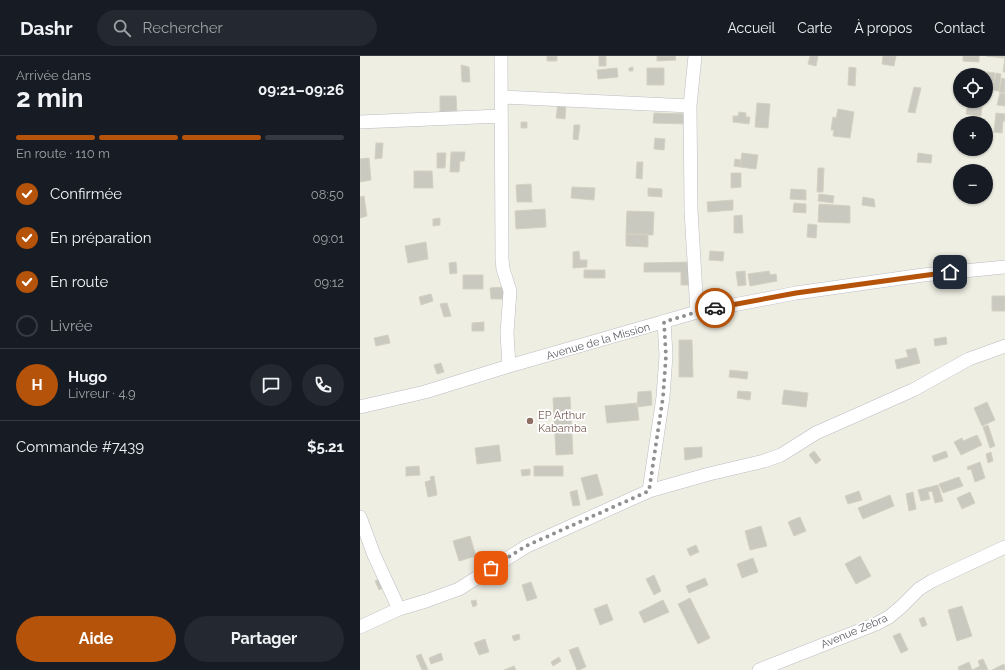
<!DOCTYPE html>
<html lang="fr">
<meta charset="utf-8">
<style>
:root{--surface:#171b24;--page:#242831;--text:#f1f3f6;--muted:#9ea1a6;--line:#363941;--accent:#b45309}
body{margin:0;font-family:Raleway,sans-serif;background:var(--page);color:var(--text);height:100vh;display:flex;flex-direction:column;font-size:15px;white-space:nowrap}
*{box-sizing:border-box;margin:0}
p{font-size:13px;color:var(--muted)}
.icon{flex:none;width:22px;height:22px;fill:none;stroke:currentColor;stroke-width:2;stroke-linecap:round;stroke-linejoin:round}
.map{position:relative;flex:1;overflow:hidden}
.side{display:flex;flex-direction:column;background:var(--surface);width:360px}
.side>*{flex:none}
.tools{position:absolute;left:593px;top:12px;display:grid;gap:8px}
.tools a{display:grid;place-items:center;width:40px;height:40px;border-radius:50%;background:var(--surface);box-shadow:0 1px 3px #0004;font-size:20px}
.pin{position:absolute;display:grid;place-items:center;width:34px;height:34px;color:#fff;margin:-17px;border-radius:8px;box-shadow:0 2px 6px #0006}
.courier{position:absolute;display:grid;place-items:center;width:40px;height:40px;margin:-20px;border:3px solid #b45309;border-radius:50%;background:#fff;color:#222;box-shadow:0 1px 5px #0007}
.headline em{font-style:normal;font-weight:700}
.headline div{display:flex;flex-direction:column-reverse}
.headline{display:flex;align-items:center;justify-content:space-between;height:68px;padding:0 16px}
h1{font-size:26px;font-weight:700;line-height:30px}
.bar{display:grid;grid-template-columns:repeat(4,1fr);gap:6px 4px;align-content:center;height:48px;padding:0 16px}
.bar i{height:5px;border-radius:3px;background:var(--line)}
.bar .selected{background:var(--accent)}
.bar p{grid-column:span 4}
.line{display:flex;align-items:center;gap:10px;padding:0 16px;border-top:1px solid var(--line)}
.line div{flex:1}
.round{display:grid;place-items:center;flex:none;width:42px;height:42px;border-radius:21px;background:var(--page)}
ol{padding:0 16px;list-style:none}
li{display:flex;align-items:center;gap:12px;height:44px}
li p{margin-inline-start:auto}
li .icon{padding:4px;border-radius:50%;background:var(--accent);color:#fff;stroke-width:4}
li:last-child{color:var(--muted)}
li i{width:22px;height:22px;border:2px solid var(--line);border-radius:50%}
.cta{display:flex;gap:8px;margin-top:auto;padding:8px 16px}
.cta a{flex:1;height:46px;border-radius:24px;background:var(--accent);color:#fff;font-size:16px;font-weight:700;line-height:46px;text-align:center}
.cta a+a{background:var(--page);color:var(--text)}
header{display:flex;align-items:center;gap:24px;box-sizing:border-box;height:56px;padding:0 20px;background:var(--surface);border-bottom:1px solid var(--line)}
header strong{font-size:19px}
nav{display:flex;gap:22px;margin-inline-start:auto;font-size:14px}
.search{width:280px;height:36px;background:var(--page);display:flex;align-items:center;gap:10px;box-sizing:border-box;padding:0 14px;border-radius:22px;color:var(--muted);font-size:15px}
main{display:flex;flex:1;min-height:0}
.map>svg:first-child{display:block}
.building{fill:#cac9c0;stroke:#d4d1c1}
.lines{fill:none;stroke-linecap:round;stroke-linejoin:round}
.street-casing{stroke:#bbbcc3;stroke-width:14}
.street{stroke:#fff;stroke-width:13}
.done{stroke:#8f9091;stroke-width:4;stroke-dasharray:0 7.2}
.route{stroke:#b45309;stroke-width:5}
.education-dot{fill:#8d6e63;stroke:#fff;stroke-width:1.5}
.labels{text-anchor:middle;stroke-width:3.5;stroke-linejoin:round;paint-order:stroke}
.street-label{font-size:11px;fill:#5b5e65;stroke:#fff}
.education-label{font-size:11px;fill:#785e54;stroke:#fff;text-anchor:start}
</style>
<header>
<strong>Dashr</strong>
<div class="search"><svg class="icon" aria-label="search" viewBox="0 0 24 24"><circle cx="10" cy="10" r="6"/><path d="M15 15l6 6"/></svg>Rechercher</div>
<nav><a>Accueil</a><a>Carte</a><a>À propos</a><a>Contact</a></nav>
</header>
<main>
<section class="side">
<div class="headline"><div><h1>2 min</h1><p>Arrivée dans</p></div><em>09:21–09:26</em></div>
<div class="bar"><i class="selected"></i><i class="selected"></i><i class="selected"></i><i></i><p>En route · 110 m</p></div>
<ol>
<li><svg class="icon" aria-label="check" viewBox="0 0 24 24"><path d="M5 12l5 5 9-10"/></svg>Confirmée<p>08:50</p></li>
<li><svg class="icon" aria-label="check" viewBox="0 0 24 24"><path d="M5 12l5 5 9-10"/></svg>En préparation<p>09:01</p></li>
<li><svg class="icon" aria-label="check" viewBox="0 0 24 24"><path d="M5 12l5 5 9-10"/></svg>En route<p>09:12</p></li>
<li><i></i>Livrée</li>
</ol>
<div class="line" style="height:72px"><b class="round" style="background:var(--accent);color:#fff">H</b><div><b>Hugo</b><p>Livreur · 4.9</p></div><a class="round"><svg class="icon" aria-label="chat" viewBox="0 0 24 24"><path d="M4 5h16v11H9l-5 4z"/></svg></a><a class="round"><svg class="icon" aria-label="phone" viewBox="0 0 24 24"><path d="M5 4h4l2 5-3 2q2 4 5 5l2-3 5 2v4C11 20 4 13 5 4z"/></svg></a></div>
<div class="line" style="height:52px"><div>Commande #7439</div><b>$5.21</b></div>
<div class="cta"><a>Aide</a><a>Partager</a></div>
</section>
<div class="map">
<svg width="645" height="614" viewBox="0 0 645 614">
<rect width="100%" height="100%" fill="#efeee3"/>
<path class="building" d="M187 0H197V5H187Z
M239 0H246V10H239Z
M297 0H315L316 4 297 5Z
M450 0H458L456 10 448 8Z
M523 0H536L534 10 522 8Z
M603 0H619V6L603 5Z
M626 0H645L644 2Z
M645 1V16H643Z
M101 9 109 11 110 26H102Z
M273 11V15H269V12Z
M489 11 496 12 495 30 488 29Z
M257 12 258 21 238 23 237 14Z
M287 12H304V29H287Z
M626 16 635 17 633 34 626 33Z
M636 17 641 18 639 35 633 34Z
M642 22 645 23V37L639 36Z
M554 31 561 32 555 57 548 56Z
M640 37 645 38V50L637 49Z
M80 40H96L97 58 80 59Z
M198 47H206L205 63 196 62Z
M397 47 410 48 408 72 395 71Z
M608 48 622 50 621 60 606 58Z
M478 53 494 56 490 82 473 80 474 74H471L473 61 476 62Z
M379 56 386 57V61H390L389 68 373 66V60H378Z
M294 57 328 58 327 68 293 67Z
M636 57 645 58V65H643L642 77 634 76Z
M161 66H167V72H161Z
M214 69H220L218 84 213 83Z
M295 82 305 83 304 94 294 93Z
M16 87H23L22 102 15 103Z
M91 96H105L104 105H100L99 116H90Z
M77 97H86L85 112H77Z
M382 97 398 99 396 113 380 111Z
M558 97 572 99 571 107 557 106Z
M9 102 11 124 0 126V103Z
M375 103 381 104 380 111 374 110Z
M277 106H283L282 123 276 122Z
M458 112H464L463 136H457Z
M54 115H72L73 132H54Z
M371 117H381V131L371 132Z
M171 128 172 146H157L156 129Z
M212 131 235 132 234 144 211 142Z
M288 132 302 133V141L288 140Z
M431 133 446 134V144L430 143Z
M459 138 474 140 473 147 458 145Z
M4 140 7 160 0 162V141Z
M503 141 514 143 515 151 502 149Z
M373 144V154L348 156 347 146Z
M434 147 446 148V157L433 156Z
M459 148 490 150V167L458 166Z
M185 153 186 171 156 173 155 155Z
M267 155 294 156 293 179 266 178Z
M382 159 383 177H374V160Z
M80 162V169L73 170V163Z
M448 168 457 169 456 182 447 181Z
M266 178H288V191L266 190Z
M66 186 68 203 48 207 45 190Z
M219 195 220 204H227V211L213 212V196Z
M350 195 364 196 363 205 349 204Z
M96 206 97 217 90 218 89 207Z
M330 206V229H321V216H284V207Z
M224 214H245V222H224Z
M385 215 386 229 378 230 376 216Z
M409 215 410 219 416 218 417 225 390 230 388 218Z
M103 219H123V233H103Z
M145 231 144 243H131L130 232Z
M71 238 73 245 61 249 59 241Z
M632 240H645V255H632Z
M87 247 91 260 84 261 80 248Z
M124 266V275H112V267Z
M28 279 30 287 16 290 14 282Z
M586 281 587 288 575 290 574 283Z
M319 284H332L333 321H319Z
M556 292 560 307 537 313 535 304 548 301 546 294Z
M81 307 84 316 77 318 74 309Z
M370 314 388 316 387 323 369 321Z
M424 334 448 337 446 351 422 348Z
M291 335 292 349 277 351 278 336Z
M378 335 391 336 390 344 377 342Z
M210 341 213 398 196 399 193 342Z
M627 346 635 364 622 370 614 352Z
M277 347 279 364 247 367 245 350Z
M628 369 635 390 630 392 623 371Z
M617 379 622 389 601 399 594 386 602 382 603 385Z
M139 389 141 405 117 408 115 392Z
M342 391V401L325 404 324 392Z
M454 395 461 404 456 408 449 399Z
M586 395 588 401 574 406 572 400Z
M631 396 633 405 628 407 626 398Z
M620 406 625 422 615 426 611 413 608 414 607 411Z
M59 410 60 419 46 420V411Z
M174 410H203V420H174Z
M170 413V419L162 420 161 414Z
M237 418 243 439 227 444 221 422Z
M74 420 77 439 68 441 65 426 71 424 70 421Z
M599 421 603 430 583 437 579 428Z
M578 429 583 445 575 447 572 435 568 436 570 443 561 445 558 434Z
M217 434 220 449 213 450 210 436Z
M499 435 502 444 488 448 485 440Z
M553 436 556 453 549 455 546 438Z
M610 436 615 447 602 453 597 442Z
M530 439 534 450 503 463 498 452Z
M440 461 446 475 434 480 428 466Z
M401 470 407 490 390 494 385 475Z
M110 480 116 500 99 505 93 485Z
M336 489 339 496 330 500 327 493Z
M500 500 511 520 496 528 485 508Z
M393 502 398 516 382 522 377 508Z
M294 519 301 535 294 539 286 523Z
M21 522 25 531 19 534 15 525Z
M345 522 348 529 329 537 326 530Z
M171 526 177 542 167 545 162 529Z
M330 542 350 582 338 588 318 548Z
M116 544 117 549 113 551 111 545Z
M303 544 309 556 284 567 279 556Z
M247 548 253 564 240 569 234 553Z
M602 550 612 580 597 585 588 554Z
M564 561 567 569 562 571 559 563Z
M540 577 548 594 541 597 533 580Z
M159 578 160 583 154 585 152 580Z
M125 583 129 596 119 599 114 587Z
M218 591 226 611 219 614H217L209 594Z
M81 597 83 604 71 608 69 602Z
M61 598 68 614H62L56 600Z
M199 601 201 605 193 610 191 606Z
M623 603 628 614H599L598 611 609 606 612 614 620 610 618 605Z
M644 608 645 614H632Z
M154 610 156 614H144Z"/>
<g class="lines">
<defs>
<path id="street" d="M141 0 142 203 143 213 150 235 147 277 149 310
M335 0 330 50 331 154 337 256
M141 41 330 50
M0 66 141 60
M0 351 65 336 149 310 337 256 436 237 563 219 645 211
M289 435 303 341 306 299 304 265
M0 461 14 499 39 553
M0 571 39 553 66 545 99 533 167 490 289 435 349 418 404 405 421 399 456 377 553 334 609 303 645 290
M399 614 516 568 529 561 541 551 559 533 572 525 645 491"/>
</defs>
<use href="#street" class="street-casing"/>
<use href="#street" class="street"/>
</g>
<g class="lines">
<path class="done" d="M131 512 166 490 289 435 303 341 306 300 304 266 337 256 355 252"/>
<path class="route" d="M355 252 436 237 590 216"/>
</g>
<circle class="education-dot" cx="170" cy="365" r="4"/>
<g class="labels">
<g class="street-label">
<text transform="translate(238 285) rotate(-16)" y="4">Avenue de la Mission</text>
<text transform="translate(494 575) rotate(-23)" y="4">Avenue Zebra</text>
</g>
<g class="education-label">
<text x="178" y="363">EP Arthur<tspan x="178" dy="13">Kabamba</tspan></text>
</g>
</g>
</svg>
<div class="tools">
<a><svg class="icon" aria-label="locate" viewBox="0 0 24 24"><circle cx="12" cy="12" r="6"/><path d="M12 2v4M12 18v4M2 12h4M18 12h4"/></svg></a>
<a>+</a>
<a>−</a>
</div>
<div class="pin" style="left:131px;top:512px;background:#ea580c"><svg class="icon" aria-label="bag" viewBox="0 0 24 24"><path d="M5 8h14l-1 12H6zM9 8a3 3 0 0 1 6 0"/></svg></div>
<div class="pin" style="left:590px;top:216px;background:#1f2937"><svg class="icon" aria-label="home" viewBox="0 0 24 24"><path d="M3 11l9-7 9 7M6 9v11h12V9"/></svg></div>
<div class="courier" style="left:355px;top:252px"><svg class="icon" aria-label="car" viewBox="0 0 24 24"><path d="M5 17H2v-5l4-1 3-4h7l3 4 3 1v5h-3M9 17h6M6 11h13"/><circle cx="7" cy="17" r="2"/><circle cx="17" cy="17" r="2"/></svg></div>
</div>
</main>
